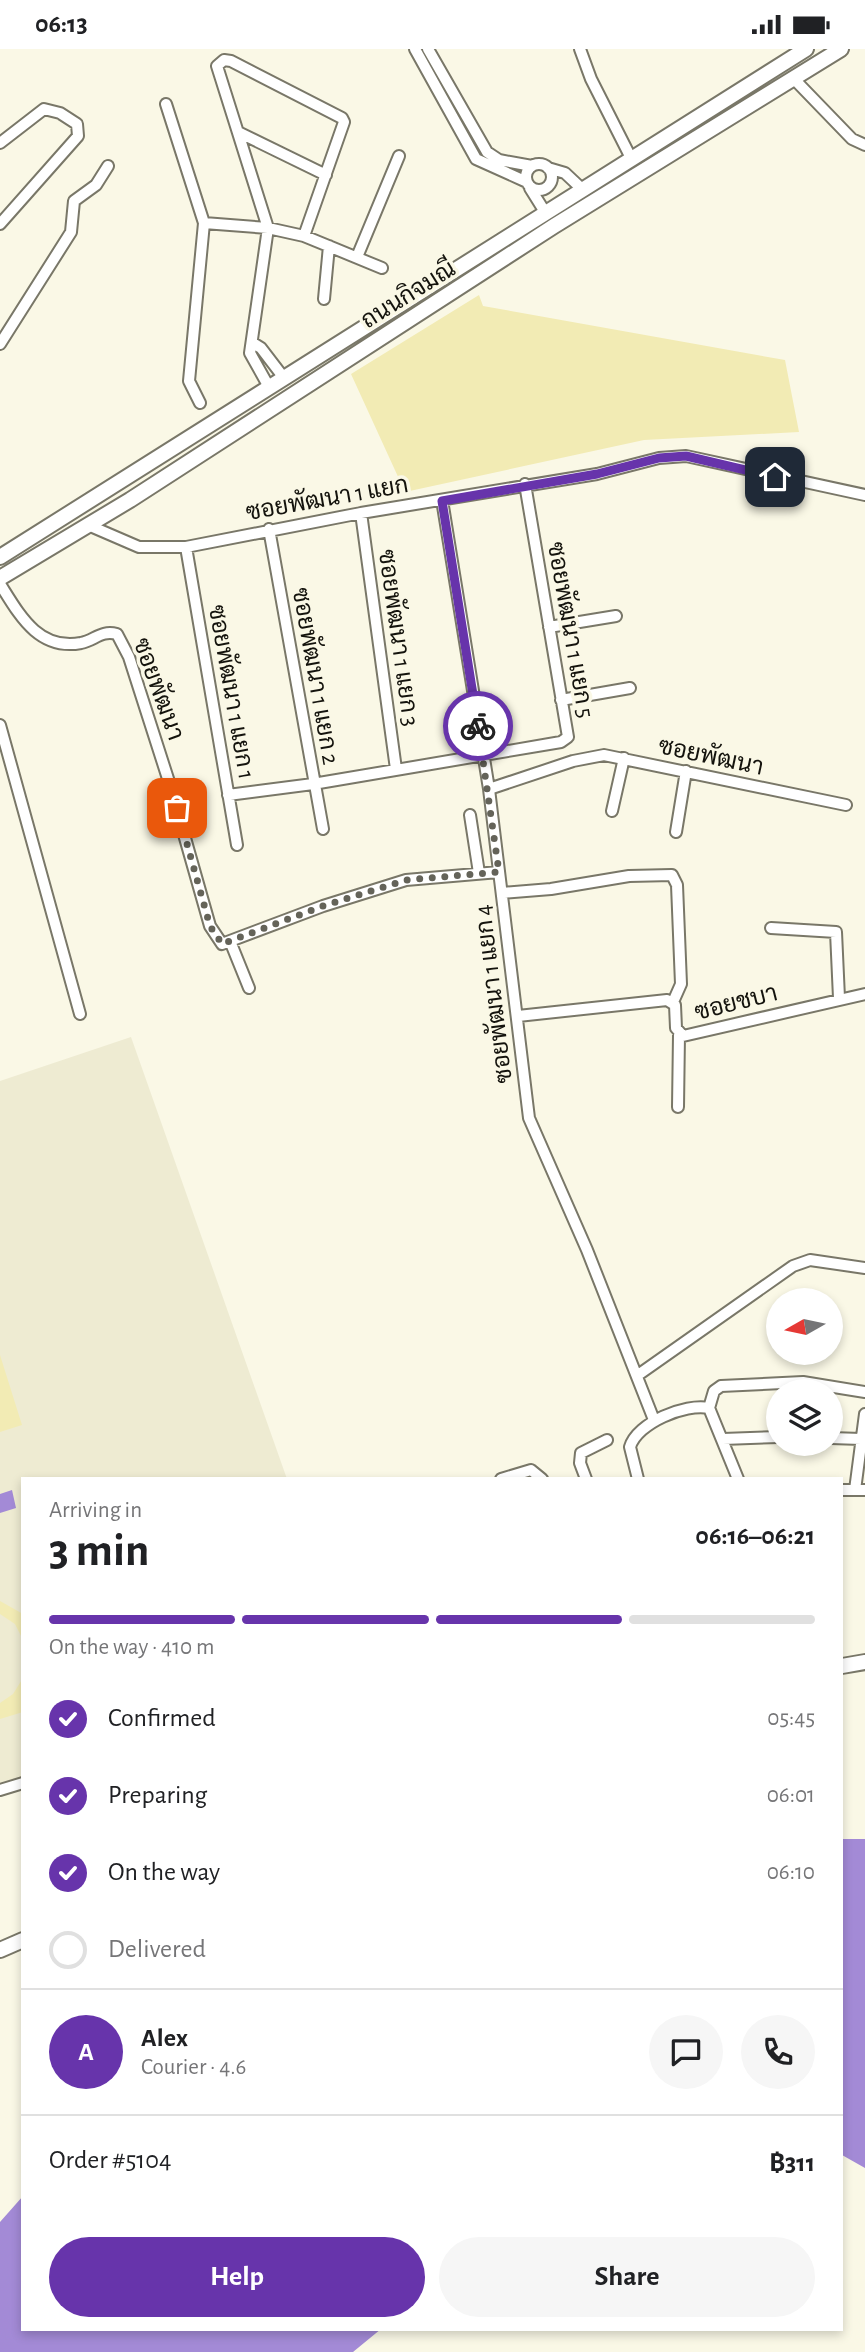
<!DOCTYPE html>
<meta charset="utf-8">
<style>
:root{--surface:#fff;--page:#f6f6f6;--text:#202124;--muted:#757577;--line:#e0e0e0;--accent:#6734ab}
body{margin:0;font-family:"Alegreya Sans",Sarabun,sans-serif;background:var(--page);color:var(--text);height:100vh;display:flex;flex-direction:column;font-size:26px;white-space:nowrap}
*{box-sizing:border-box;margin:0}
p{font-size:23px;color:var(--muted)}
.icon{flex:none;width:38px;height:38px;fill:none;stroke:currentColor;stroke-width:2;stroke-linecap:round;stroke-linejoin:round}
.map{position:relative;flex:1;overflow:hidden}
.panel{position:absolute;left:21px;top:1428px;width:822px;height:854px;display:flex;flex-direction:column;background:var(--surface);border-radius:0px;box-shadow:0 4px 10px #0003}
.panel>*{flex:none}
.needle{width:46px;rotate:261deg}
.fabs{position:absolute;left:766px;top:1239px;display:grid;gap:14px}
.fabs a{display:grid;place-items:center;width:77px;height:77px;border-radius:50%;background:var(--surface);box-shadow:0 4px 10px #0003;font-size:35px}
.pin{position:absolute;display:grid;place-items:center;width:60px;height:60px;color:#fff;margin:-30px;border-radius:14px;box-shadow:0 4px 10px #0006}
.courier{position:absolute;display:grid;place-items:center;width:70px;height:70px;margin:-35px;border:5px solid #6734ab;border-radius:50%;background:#fff;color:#222;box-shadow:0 2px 9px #0007}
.headline em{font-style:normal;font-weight:700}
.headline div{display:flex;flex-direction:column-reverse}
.headline{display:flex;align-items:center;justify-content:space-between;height:119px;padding:0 28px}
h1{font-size:46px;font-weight:700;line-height:52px}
.bar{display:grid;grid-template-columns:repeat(4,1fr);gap:10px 7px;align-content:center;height:84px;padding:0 28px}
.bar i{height:9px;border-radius:5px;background:var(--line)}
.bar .current{background:var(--accent)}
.bar p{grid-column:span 4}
.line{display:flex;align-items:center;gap:18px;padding:0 28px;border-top:2px solid var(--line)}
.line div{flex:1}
.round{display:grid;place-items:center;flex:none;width:74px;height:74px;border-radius:37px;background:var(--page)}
ol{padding:0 28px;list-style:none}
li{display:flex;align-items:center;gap:21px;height:77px}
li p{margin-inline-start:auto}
li .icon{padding:7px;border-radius:50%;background:var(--accent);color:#fff;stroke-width:4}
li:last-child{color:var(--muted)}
li i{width:38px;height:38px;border:4px solid var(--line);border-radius:50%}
.button{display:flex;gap:14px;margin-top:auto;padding:14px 28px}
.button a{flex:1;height:80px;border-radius:42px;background:var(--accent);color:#fff;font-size:28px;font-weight:700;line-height:80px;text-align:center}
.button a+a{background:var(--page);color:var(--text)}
.status{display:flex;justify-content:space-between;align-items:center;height:49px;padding:0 35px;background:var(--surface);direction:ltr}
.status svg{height:19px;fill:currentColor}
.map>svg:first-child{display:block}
.built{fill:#eeebd2}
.green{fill:#f2ebb4}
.water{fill:#a38ad6}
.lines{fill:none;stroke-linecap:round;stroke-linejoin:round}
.street-casing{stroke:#797768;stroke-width:14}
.secondary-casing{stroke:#797768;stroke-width:18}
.street{stroke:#fff;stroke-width:10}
.secondary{stroke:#fff;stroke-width:14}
.done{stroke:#646359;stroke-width:7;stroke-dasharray:0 12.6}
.route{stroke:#6734ab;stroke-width:9}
.labels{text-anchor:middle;stroke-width:7;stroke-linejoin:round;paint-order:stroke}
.street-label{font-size:24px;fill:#14130d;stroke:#faf8e6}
</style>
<div class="status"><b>06:13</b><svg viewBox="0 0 49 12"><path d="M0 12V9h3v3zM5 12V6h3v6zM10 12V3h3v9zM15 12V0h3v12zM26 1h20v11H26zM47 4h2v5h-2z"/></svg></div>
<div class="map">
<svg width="865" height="2303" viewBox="0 0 865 2303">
<rect width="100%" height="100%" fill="#faf8e6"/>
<path class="built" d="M131 988 287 1430H23V1727L0 1735V1032Z"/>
<path class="green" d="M479 246 483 257 785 311 799 383 644 391 405 443 351 325Z
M0 1306 22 1376 0 1383Z
M0 1552 23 1565V1591L15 1575 0 1565Z
M23 1629V1663L0 1670V1654L13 1645Z"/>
<path class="water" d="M12 1441 16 1459 0 1464V1445Z
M842 1790H865V2119L842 2106Z
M23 2147V2280H381L353 2303H0V2173Z"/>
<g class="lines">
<defs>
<path id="street" d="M415 0 476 110 527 133
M428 0 487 103 499 111 532 117
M580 0 591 30 631 109
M794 30 852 90 865 96
M166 55 204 174 189 332 200 354
M238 83 326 126
M0 94 44 60 60 64 77 75 78 87 0 175
M526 128a13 13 0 1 1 26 0a13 13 0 1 1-26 0Z
M548 119 565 124 582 140
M530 139 545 163
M204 174 268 179 304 187 382 219
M357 208 399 107
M324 250 329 197
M253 294 261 299 284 329
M0 295 71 183 74 152 96 136 108 117
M269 338 250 304 268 179 217 17 224 11 231 12 342 69 344 73 304 187
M442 451 489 740 529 1069 587 1201 654 1371
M361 464 396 720
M88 476 139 498H186L361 464 597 425 659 409 686 407 865 446
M269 480 323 780
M186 498 237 796
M0 535C19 565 38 602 81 594 95 591 101 581 117 585L129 608 170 736 210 877 222 895 323 857 406 831 499 823
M549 578 616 567
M561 651 630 639
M0 676 80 965
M489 740 573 712 604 706 846 756
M228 746 313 735 561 693 568 688 525 435
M612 762 624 709
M470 766 479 824
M676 783 686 722
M502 844 551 840 629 827 672 826 677 836 681 935 673 953
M771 879 836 883 839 949
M230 892 249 939
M518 967 667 951 675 956 676 979 683 987 865 945
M678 1058 679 986
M638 1326 793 1217 810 1211 865 1219
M709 1359 714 1342 721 1337 803 1333 865 1343
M831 1389 861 1390
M723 1390 779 1388
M501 1430 531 1421 542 1430
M586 1430 580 1414 581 1404 607 1391
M638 1430 630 1398C637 1374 685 1354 709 1359L738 1430
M842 1441H865
M855 1441 865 1365
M0 1741 23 1734"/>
<path id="secondary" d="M0 508 806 0
M0 529 130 451 554 177 841 0
M842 1617 865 1613
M0 1901 23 1891"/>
</defs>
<use href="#street" class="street-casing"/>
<use href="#secondary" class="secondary-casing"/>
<use href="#street" class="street"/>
<use href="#secondary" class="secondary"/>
</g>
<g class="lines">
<path class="done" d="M177 759 210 877 222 895 323 857 406 831 499 823 478 677"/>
<path class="route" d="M478 677 442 452 597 425 659 409 686 407 775 428"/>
</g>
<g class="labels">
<g class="street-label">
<text transform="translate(408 245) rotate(-32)" y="8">ถนนกิจมณี</text>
<text transform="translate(327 449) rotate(-10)" y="8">ซอยพัฒนา 1 แยก</text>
<text transform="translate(571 581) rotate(80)" y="8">ซอยพัฒนา 1 แยก 5</text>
<text transform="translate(399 589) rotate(82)" y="8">ซอยพัฒนา 1 แยก 3</text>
<text transform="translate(316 627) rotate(80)" y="8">ซอยพัฒนา 1 แยก 2</text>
<text transform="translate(159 640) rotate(70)" y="8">ซอยพัฒนา</text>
<text transform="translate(232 643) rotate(80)" y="8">ซอยพัฒนา 1 แยก 1</text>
<text transform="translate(711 707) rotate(12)" y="8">ซอยพัฒนา</text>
<text transform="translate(493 945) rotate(-97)" y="8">ซอยพัฒนา 1 แยก 4</text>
<text transform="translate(736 953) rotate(-14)" y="8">ซอยชบา</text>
</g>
</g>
</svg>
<div class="fabs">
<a><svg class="needle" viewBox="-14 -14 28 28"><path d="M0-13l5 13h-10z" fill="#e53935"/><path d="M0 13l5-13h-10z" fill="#757577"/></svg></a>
<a><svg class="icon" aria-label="layers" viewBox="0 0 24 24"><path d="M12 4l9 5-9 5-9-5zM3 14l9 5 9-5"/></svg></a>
</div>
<div class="pin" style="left:177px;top:759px;background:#ea580c"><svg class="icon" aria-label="bag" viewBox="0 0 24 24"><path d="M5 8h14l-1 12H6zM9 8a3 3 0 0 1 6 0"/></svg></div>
<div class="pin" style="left:775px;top:428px;background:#1f2937"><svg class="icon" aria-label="home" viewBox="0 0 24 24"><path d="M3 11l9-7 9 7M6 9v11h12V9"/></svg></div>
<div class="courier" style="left:478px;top:677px"><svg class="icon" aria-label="bike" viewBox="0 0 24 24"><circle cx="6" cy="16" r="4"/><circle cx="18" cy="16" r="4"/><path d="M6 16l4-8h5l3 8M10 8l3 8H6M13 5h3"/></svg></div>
<section class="panel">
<div class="headline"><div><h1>3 min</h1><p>Arriving in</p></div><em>06:16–06:21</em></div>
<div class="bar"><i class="current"></i><i class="current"></i><i class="current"></i><i></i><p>On the way · 410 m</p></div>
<ol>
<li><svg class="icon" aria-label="check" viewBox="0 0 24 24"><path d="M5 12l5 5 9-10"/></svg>Confirmed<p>05:45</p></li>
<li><svg class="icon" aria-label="check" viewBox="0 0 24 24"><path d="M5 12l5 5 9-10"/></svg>Preparing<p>06:01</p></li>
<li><svg class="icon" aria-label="check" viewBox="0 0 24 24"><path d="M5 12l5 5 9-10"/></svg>On the way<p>06:10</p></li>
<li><i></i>Delivered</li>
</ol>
<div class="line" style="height:126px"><b class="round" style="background:var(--accent);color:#fff">A</b><div><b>Alex</b><p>Courier · 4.6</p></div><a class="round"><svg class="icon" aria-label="chat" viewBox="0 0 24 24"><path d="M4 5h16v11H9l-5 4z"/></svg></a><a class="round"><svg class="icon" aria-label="phone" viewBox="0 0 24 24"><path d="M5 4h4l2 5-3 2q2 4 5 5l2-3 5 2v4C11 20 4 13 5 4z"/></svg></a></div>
<div class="line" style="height:91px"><div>Order #5104</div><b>฿311</b></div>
<div class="button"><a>Help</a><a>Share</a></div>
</section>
</div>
